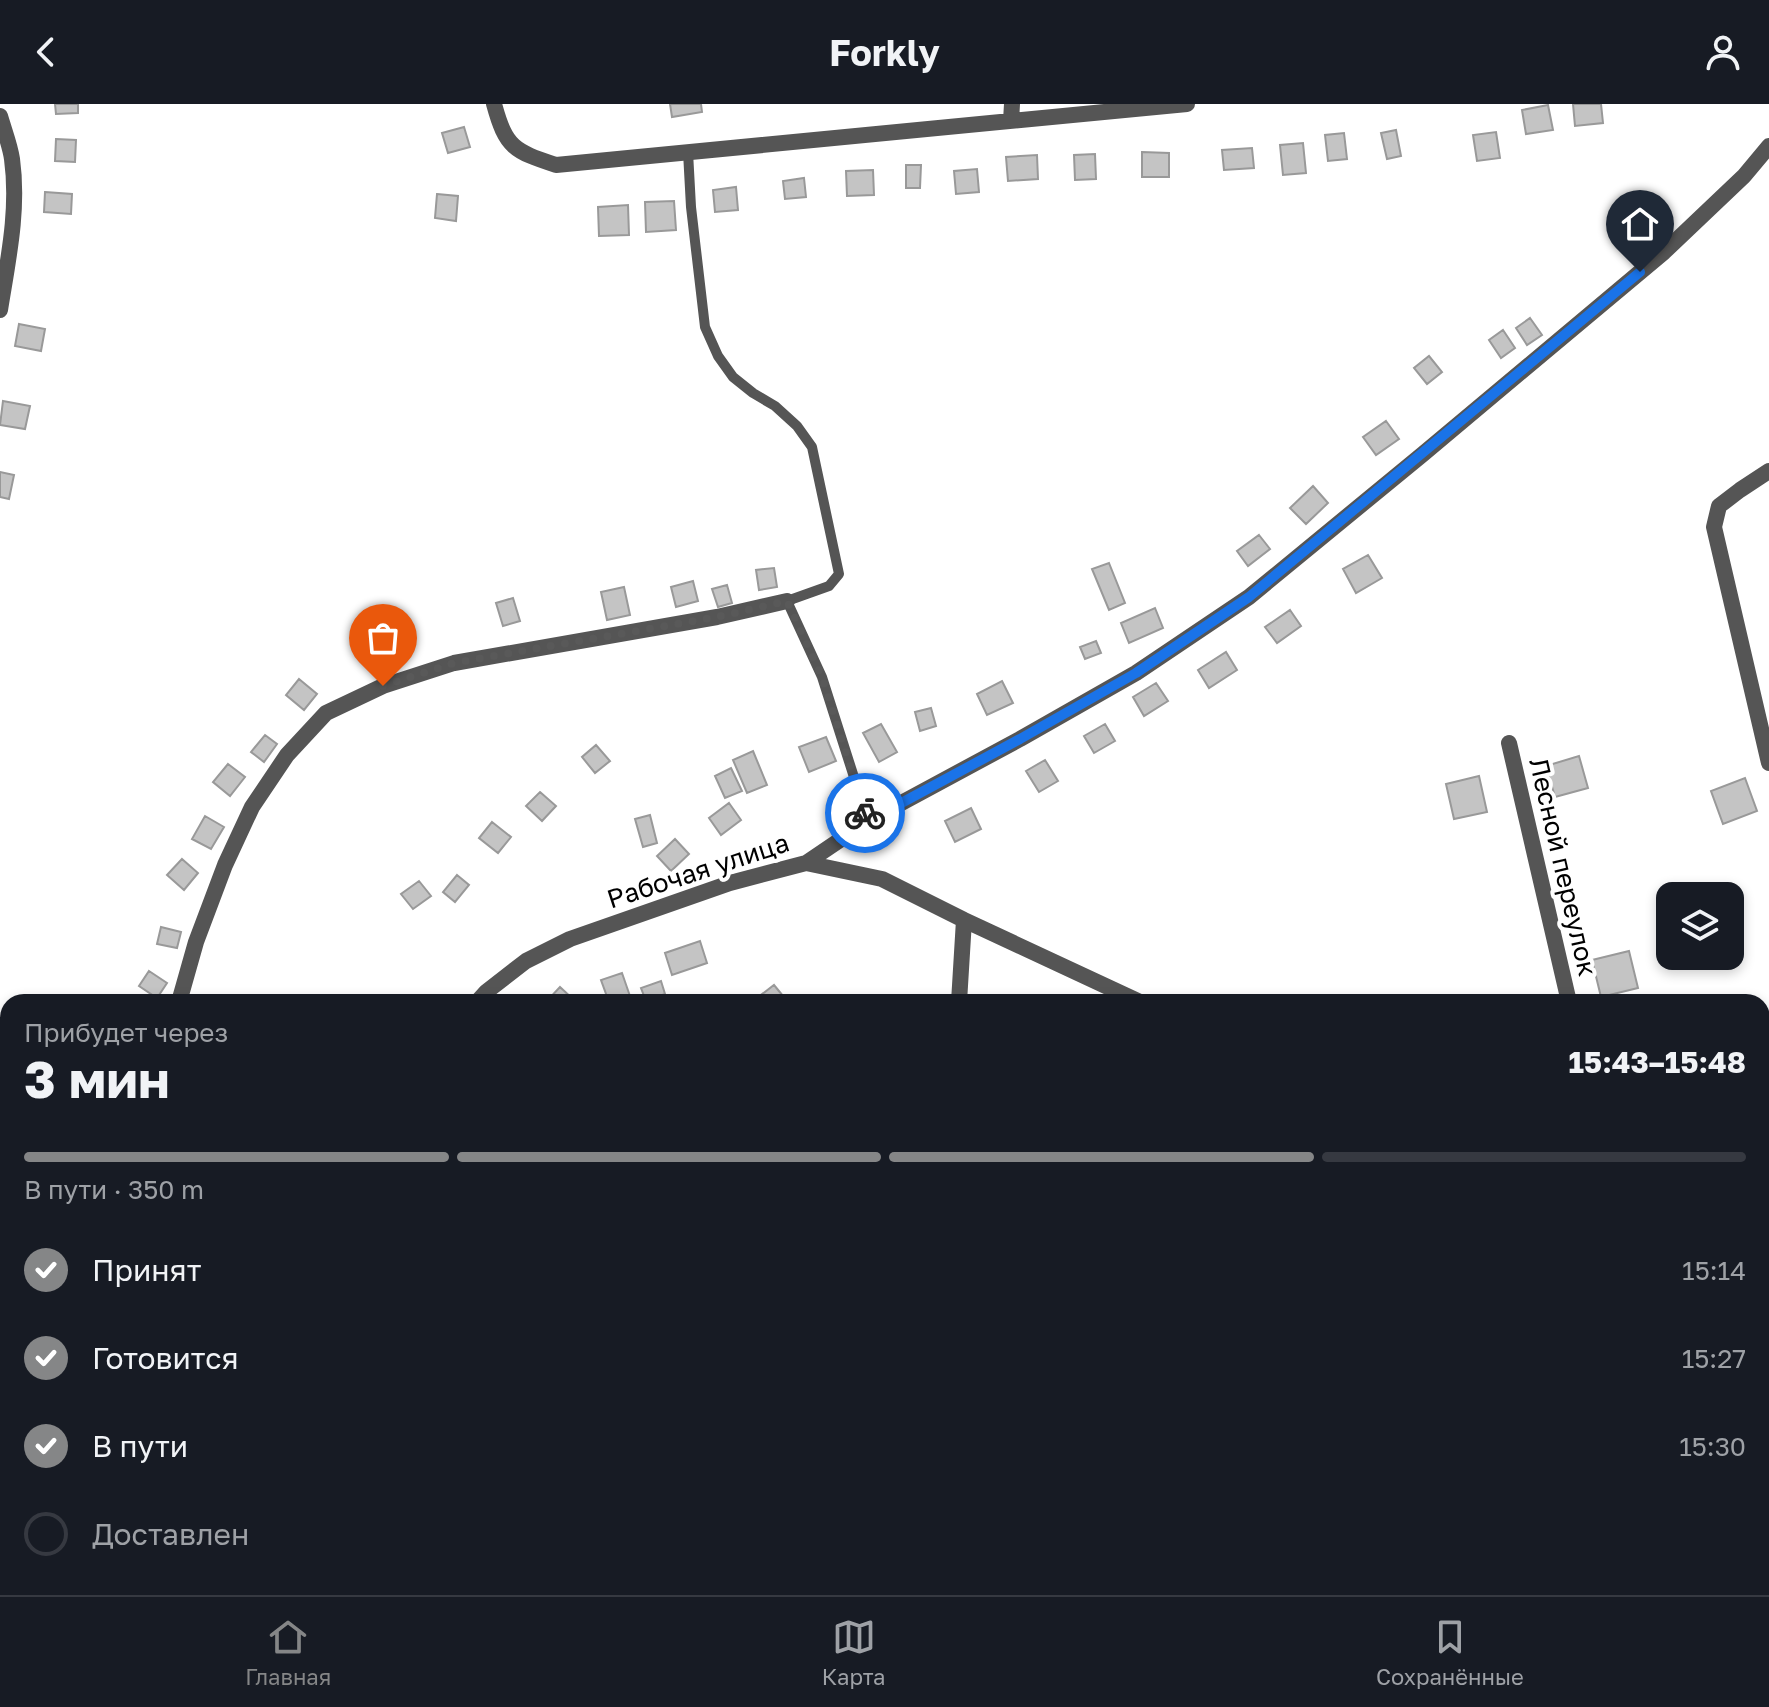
<!DOCTYPE html>
<html lang="ru">
<meta charset="utf-8">
<style>
:root{--surface:#171b24;--page:#242831;--text:#f1f3f6;--muted:#9ea1a6;--line:#363941;--accent:#858687}
body{margin:0;font-family:"Golos Text",sans-serif;background:var(--page);color:var(--text);height:100vh;display:flex;flex-direction:column;font-size:30px;white-space:nowrap}
*{box-sizing:border-box;margin:0}
p{font-size:26px;color:var(--muted)}
.icon{flex:none;width:44px;height:44px;fill:none;stroke:currentColor;stroke-width:2;stroke-linecap:round;stroke-linejoin:round}
.map{position:relative;flex:1;overflow:hidden}
.drawer{position:absolute;left:0px;top:890px;width:1770px;height:602px;display:flex;flex-direction:column;background:var(--surface);border-radius:24px 24px 0 0;box-shadow:0 4px 12px #0003}
.drawer>*{flex:none}
.buttons{position:absolute;left:1656px;top:778px;display:grid;gap:16px}
.buttons a{display:grid;place-items:center;width:88px;height:88px;border-radius:16px;background:var(--surface);box-shadow:0 4px 12px #0003;font-size:40px}
.pin{position:absolute;display:grid;place-items:center;width:68px;height:68px;color:#fff;margin:-82px -34px;border-radius:50% 50% 50% 0;rotate:-45deg;box-shadow:0 0 8px #0007}
.pin .icon{rotate:45deg}
.courier{position:absolute;display:grid;place-items:center;width:80px;height:80px;margin:-40px;border:6px solid #1a73e8;border-radius:50%;background:#fff;color:#222;box-shadow:0 2px 10px #0007}
.overview em{font-style:normal;font-weight:700}
.overview div{display:flex;flex-direction:column-reverse}
.overview{display:flex;align-items:center;justify-content:space-between;height:136px;padding:0 24px}
h1{font-size:52px;font-weight:700;line-height:60px}
.bar{display:grid;grid-template-columns:repeat(4,1fr);gap:12px 8px;align-content:center;height:96px;padding:0 24px}
.bar i{height:10px;border-radius:6px;background:var(--line)}
.bar .current{background:var(--accent)}
.bar p{grid-column:span 4}
ol{padding:0 24px;list-style:none}
li{display:flex;align-items:center;gap:24px;height:88px}
li p{margin-inline-start:auto}
li .icon{padding:8px;border-radius:50%;background:var(--accent);color:#fff;stroke-width:4}
li:last-child{color:var(--muted)}
li i{width:44px;height:44px;border:4px solid var(--line);border-radius:50%}
header{display:flex;justify-content:space-between;align-items:center;height:104px;padding:0 24px;background:var(--surface);font-size:36px;font-weight:700}
.tab-bar{display:flex;justify-content:space-around;align-items:center;height:112px;border-top:2px solid var(--line);background:var(--surface);font-size:22px;color:var(--muted)}
.tab-bar a{display:grid;justify-items:center;gap:4px}
.tab-bar .current{color:var(--accent)}
.map>svg:first-child{display:block}
.building{fill:#c4c4c4;stroke:#999;stroke-width:2}
.lines{fill:none;stroke-linecap:round;stroke-linejoin:round}
.service{stroke:#555;stroke-width:10}
.minor{stroke:#555;stroke-width:16}
.done{stroke:#595959;stroke-width:8;stroke-dasharray:0 14.4}
.route{stroke:#1a73e8;stroke-width:10}
.labels{text-anchor:middle;stroke-width:8;stroke-linejoin:round;paint-order:stroke}
.street-label{font-size:26px;fill:#000;stroke:#fff}
</style>
<header><svg class="icon" aria-label="back" viewBox="0 0 24 24"><path d="M15 5l-7 7 7 7"/></svg>Forkly<svg class="icon" aria-label="person" viewBox="0 0 24 24"><circle cx="12" cy="8" r="4"/><path d="M4 21q1-7 8-7t8 7"/></svg></header>
<div class="map">
<svg width="1769" height="1491" viewBox="0 0 1769 1491">
<rect width="100%" height="100%" fill="#fff"/>
<path class="building" d="M55 0H78V9L56 10Z
M670 0H701L702 8 672 13Z
M1573 0H1601L1603 19 1575 22Z
M1548 1 1553 26 1526 30 1522 6Z
M464 23 470 43 448 49 442 29Z
M1396 26 1401 52 1387 55 1381 29Z
M1496 28 1500 54 1477 57 1473 31Z
M1344 29 1347 55 1328 57 1325 31Z
M56 35 76 36 75 58 55 57Z
M1303 39 1306 69 1283 71 1280 41Z
M1252 44 1254 64 1224 66 1222 46Z
M1142 48 1169 49V73H1142Z
M1095 50 1096 75 1075 76 1074 51Z
M1037 51 1038 75 1008 77 1006 53Z
M906 61H921L920 84H906Z
M977 65 979 88 956 90 954 67Z
M873 66 874 91 847 92 846 67Z
M804 74 806 93 785 95 783 77Z
M736 83 738 106 715 108 713 86Z
M45 88 72 90 71 110 44 108Z
M437 90 458 92 456 117 435 114Z
M674 97 676 126 646 128 645 98Z
M628 101 629 131 599 132 598 103Z
M1530 214 1542 231 1527 241 1516 224Z
M19 220 45 225 41 247 15 242Z
M1503 226 1515 244 1501 254 1489 236Z
M1429 252 1442 268 1427 280 1414 264Z
M3 297 30 302 25 325 0 321Z
M1386 317 1399 335 1376 351 1363 333Z
M0 368 14 371 9 395 0 393Z
M1313 382 1328 399 1306 420 1290 404Z
M1259 431 1270 445 1248 462 1237 447Z
M1368 451 1382 474 1356 489 1343 465Z
M1109 459 1125 499 1109 506 1092 465Z
M774 464 777 483 759 486 756 466Z
M693 477 698 497 676 503 671 483Z
M727 481 732 499 718 503 712 485Z
M624 483 630 511 607 516 601 488Z
M513 494 520 517 503 522 496 499Z
M1155 504 1163 524 1129 539 1121 519Z
M1290 506 1301 522 1277 539 1265 523Z
M399 508 405 520 392 527 385 515Z
M1096 537 1101 549 1085 555 1080 543Z
M1226 548 1237 566 1209 584 1198 566Z
M299 575 317 590 304 606 286 591Z
M1002 577 1013 599 987 611 977 590Z
M1156 579 1168 597 1144 612 1133 593Z
M931 604 936 622 920 627 915 608Z
M881 620 897 648 879 658 863 629Z
M1105 620 1115 637 1094 649 1084 632Z
M265 631 277 640 264 658 251 648Z
M826 633 836 657 809 668 799 643Z
M596 641 610 657 595 669 582 653Z
M753 647 767 681 747 689 733 656Z
M1579 652 1588 684 1555 693 1546 662Z
M1045 656 1058 677 1039 688 1026 667Z
M228 660 245 673 230 692 213 678Z
M731 664 742 687 725 694 715 672Z
M1479 672 1487 708 1454 715 1446 680Z
M1745 674 1757 707 1723 720 1711 687Z
M540 688 556 702 542 717 526 702Z
M729 699 741 716 721 731 709 714Z
M971 704 981 725 955 738 945 717Z
M650 711 657 739 643 743 635 715Z
M205 712 224 723 211 745 192 735Z
M492 718 511 733 498 749 479 734Z
M675 735 689 750 671 767 657 752Z
M182 755 198 769 184 786 167 771Z
M457 771 469 781 455 798 443 788Z
M419 777 431 792 413 805 401 790Z
M161 823 181 828 177 844 157 840Z
M700 837 707 859 672 871 665 849Z
M1629 847 1638 884 1601 893 1592 856Z
M149 867 167 879 157 894 139 882Z
M622 869 632 898H609L601 876Z
M661 877 665 890 646 897 641 884Z
M774 881 788 898H753V897Z
M560 883 575 897 574 898H546Z
M1765 1253 1769 1259V1292L1762 1296V1255Z
M53 1484H85L80 1491H48Z
M807 1484H838L842 1491H801L800 1488Z
M1092 1484H1127L1130 1491H1096Z
M1207 1484H1238L1241 1491H1200L1199 1488Z"/>
<g class="lines">
<path class="service" d="M688 48 691 103 705 223 718 252 733 273 753 289 775 302 797 322 812 343 839 470 829 482 787 497 822 573 868 717
M383 1491 392 1484"/>
<path class="minor" d="M494 0C506 44 514 47 556 61L1187 0
M0 12C4 26 10 41 12 55 19 106 8 156 0 206
M1011 17 1012 0
M1769 367 1740 386 1719 402 1714 423 1769 659
M1509 639 1569 898
M806 759 882 775 964 816 1140 898
M179 898 196 838 225 761 252 703 287 651 326 609 383 582 454 559 717 513 787 497
M477 898 486 888 526 857 570 835 730 779 806 759 868 717 1020 635 1136 569 1249 493 1423 350 1664 148 1744 72 1769 42
M959 898 964 816
M0 1152 8 1158
M1762 1161 1769 1160
M1762 1466 1769 1480
M0 1480 8 1470
M576 1484 580 1491
M877 1484 881 1491
M1156 1484 1159 1491
M1440 1484 1443 1491
M1381 1491 1395 1484"/>
</g>
<g class="lines">
<path class="done" d="M383 582 454 559 717 513 787 497 822 573 865 709"/>
<path class="route" d="M865 709 868 717 1020 635 1136 569 1249 493 1640 168"/>
</g>
<g class="labels">
<g class="street-label">
<text transform="translate(1563 763) rotate(77)" y="9">Лесной переулок</text>
<text transform="translate(698 767) rotate(-18)" y="9">Рабочая улица</text>
</g>
</g>
</svg>
<div class="buttons">
<a><svg class="icon" aria-label="layers" viewBox="0 0 24 24"><path d="M12 4l9 5-9 5-9-5zM3 14l9 5 9-5"/></svg></a>
</div>
<div class="pin" style="left:383px;top:582px;background:#ea580c"><svg class="icon" aria-label="bag" viewBox="0 0 24 24"><path d="M5 8h14l-1 12H6zM9 8a3 3 0 0 1 6 0"/></svg></div>
<div class="pin" style="left:1640px;top:168px;background:#1f2937"><svg class="icon" aria-label="home" viewBox="0 0 24 24"><path d="M3 11l9-7 9 7M6 9v11h12V9"/></svg></div>
<div class="courier" style="left:865px;top:709px"><svg class="icon" aria-label="bike" viewBox="0 0 24 24"><circle cx="6" cy="16" r="4"/><circle cx="18" cy="16" r="4"/><path d="M6 16l4-8h5l3 8M10 8l3 8H6M13 5h3"/></svg></div>
<section class="drawer">
<div class="overview"><div><h1>3 мин</h1><p>Прибудет через</p></div><em>15:43–15:48</em></div>
<div class="bar"><i class="current"></i><i class="current"></i><i class="current"></i><i></i><p>В пути · 350 m</p></div>
<ol>
<li><svg class="icon" aria-label="check" viewBox="0 0 24 24"><path d="M5 12l5 5 9-10"/></svg>Принят<p>15:14</p></li>
<li><svg class="icon" aria-label="check" viewBox="0 0 24 24"><path d="M5 12l5 5 9-10"/></svg>Готовится<p>15:27</p></li>
<li><svg class="icon" aria-label="check" viewBox="0 0 24 24"><path d="M5 12l5 5 9-10"/></svg>В пути<p>15:30</p></li>
<li><i></i>Доставлен</li>
</ol>
</section>
</div>
<nav class="tab-bar">
<a class="current"><svg class="icon" aria-label="home" viewBox="0 0 24 24"><path d="M3 11l9-7 9 7M6 9v11h12V9"/></svg>Главная</a>
<a><svg class="icon" aria-label="map" viewBox="0 0 24 24"><path d="M3 6l6-2 6 2 6-2v14l-6 2-6-2-6 2zM9 4v14M15 6v14"/></svg>Карта</a>
<a><svg class="icon" aria-label="saved" viewBox="0 0 24 24"><path d="M7 4h10v16l-5-4-5 4z"/></svg>Сохранённые</a>
</nav>
